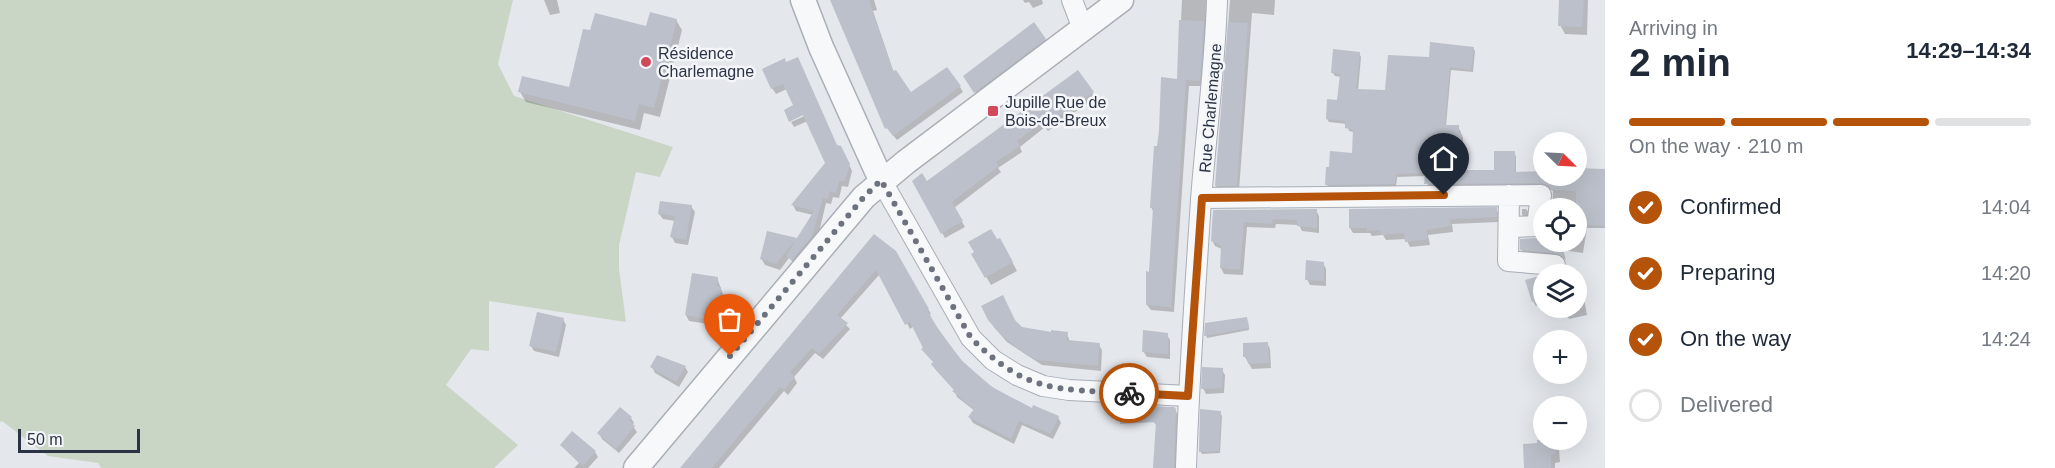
<!DOCTYPE html>
<meta charset="utf-8">
<style>
:root{--surface:#fff;--page:#f6f6f7;--text:#1f2937;--muted:#747a83;--line:#e0e1e3;--accent:#b45309}
body{margin:0;font-family:Arial,sans-serif;background:var(--page);color:var(--text);height:100vh;display:flex;flex-direction:column;font-size:22px;white-space:nowrap}
*{box-sizing:border-box;margin:0}
p{font-size:20px;color:var(--muted)}
.icon{flex:none;width:33px;height:33px;fill:none;stroke:currentColor;stroke-width:2;stroke-linecap:round;stroke-linejoin:round}
.map{position:relative;flex:1;overflow:hidden}
.sheet{display:flex;flex-direction:column;background:var(--surface);width:450px}
.sheet>*{flex:none}
.needle{width:39px;rotate:114deg}
.tools{position:absolute;left:1533px;top:132px;display:grid;gap:12px}
.tools a{display:grid;place-items:center;width:54px;height:54px;border-radius:50%;background:var(--surface);box-shadow:0 6px 24px #0002;font-size:30px}
.scale{position:absolute;left:18px;bottom:15px;width:122px;box-sizing:border-box;padding-left:6px;border:3px solid #2b3445;border-top:0;font-size:16px;line-height:21px;white-space:nowrap;color:#2b3445;-webkit-text-stroke:4px #f4f6f9;paint-order:stroke}
.pin{position:absolute;display:grid;place-items:center;width:51px;height:51px;color:#fff;margin:-62px -26px;border-radius:50% 50% 50% 0;rotate:-45deg;box-shadow:0 0 6px #0007}
.pin .icon{rotate:45deg}
.courier{position:absolute;display:grid;place-items:center;width:60px;height:60px;margin:-30px;border:4px solid #b45309;border-radius:50%;background:#fff;color:#222;box-shadow:0 2px 8px #0007}
.head em{font-style:normal;font-weight:800}
.head div{display:flex;flex-direction:column-reverse}
.head{display:flex;align-items:center;justify-content:space-between;height:102px;padding:0 24px}
h1{font-size:39px;font-weight:800;line-height:45px}
.bar{display:grid;grid-template-columns:repeat(4,1fr);gap:9px 6px;align-content:center;height:72px;padding:0 24px}
.bar i{height:8px;border-radius:4px;background:var(--line)}
.bar .on{background:var(--accent)}
.bar p{grid-column:span 4}
ol{padding:0 24px;list-style:none}
li{display:flex;align-items:center;gap:18px;height:66px}
li p{margin-inline-start:auto}
li .icon{padding:6px;border-radius:50%;background:var(--accent);color:#fff;stroke-width:4}
li:last-child{color:var(--muted)}
li i{width:33px;height:33px;border:3px solid var(--line);border-radius:50%}
main{display:flex;flex:1;min-height:0}
.map>svg:first-child{display:block}
.green{fill:#c9d6c5}
.shadow{fill:#0003}
.building{fill:#bbc0ca}
.lines{fill:none;stroke-linecap:round;stroke-linejoin:round}
.minor-casing{stroke:#a9aeb7;stroke-width:22}
.tertiary-casing{stroke:#a9aeb7;stroke-width:27}
.minor{stroke:#f7f8fa;stroke-width:20}
.tertiary{stroke:#f7f8fa;stroke-width:24}
.done{stroke:#6c737f;stroke-width:6;stroke-dasharray:0 10.8}
.route{stroke:#b45309;stroke-width:8}
.poi-dot{fill:#d1495b;stroke:#f4f6f9;stroke-width:2}
.labels{text-anchor:middle;stroke-width:5;stroke-linejoin:round;paint-order:stroke}
.poi-label{font-size:16px;fill:#2b3445;stroke:#f4f6f9;text-anchor:start}
.street-label{font-size:16px;fill:#2b3445;stroke:#f4f6f9}
</style>
<main>
<div class="map">
<svg width="1605" height="468" viewBox="0 0 1605 468">
<rect width="100%" height="100%" fill="#e4e7ec"/>
<path class="green" d="M0 0H513L498 64 514 96 673 147 660 177 636 172 619 245V269L626 322 489 301V351L471 349 446 385 518 445 494 468H101L98 463 48 456 2 421 0 422Z"/>
<path class="shadow" d="M544 0H557L560 13 550 15Z
M832 0H874L877 10 873 11 894 73 911 94 960 87 963 92 897 140 887 128Z
M1023 0H1042L1043 4 1033 8 1029 2 1025 3Z
M1182 0H1210L1202 86H1189L1174 312 1151 310 1147 305 1154 213 1151 207 1158 147 1178 81Z
M1230 0H1275L1274 15 1252 13 1239 191H1220L1216 186Z
M1561 0H1588L1587 35 1565 34 1560 25Z
M676 20 682 30 660 117 644 113 640 130 526 102 520 92 570 89 648 28Z
M1045 39 1047 44 978 96 968 81Z
M1473 48 1475 51 1473 72 1451 70 1446 126 1458 127 1460 130 1463 138 1462 171 1496 172 1514 153 1516 156V173L1576 176 1605 170V228H1587L1583 253 1563 250 1566 260 1559 256 1524 253 1522 250 1544 238V242H1576V208H1552L1553 191 1544 186 1428 187 1426 176 1397 177 1396 187 1329 188 1327 185 1353 155 1354 132 1349 131 1347 124 1329 122 1327 119 1339 101 1341 77 1335 76 1333 73 1359 53 1361 57 1358 91H1387L1430 58Z
M784 60 837 147 844 154 852 171 848 187 842 186 839 198 833 197 831 204 826 203 817 241 796 265 789 258 780 270 765 265 761 258 768 232 798 240 813 215 796 211 793 205 827 163 808 121 794 127 791 122 811 113 795 106 787 89 776 94 772 88Z
M1092 92 1095 98 1048 131 1045 127 1020 147 1022 152 998 168 1001 172 954 208 965 227 945 238 914 182 927 183Z
M691 206 695 212 688 245 675 243 672 237 675 221 663 219 659 214Z
M1496 209 1499 214V222L1452 224 1453 232 1428 235 1430 245 1410 247 1406 239 1386 240 1383 235 1372 236 1370 233H1353L1350 228Z
M1522 209H1526L1530 214 1529 220H1525L1522 214Z
M1316 210 1319 216V233L1302 231 1299 225 1276 224 1275 228 1247 227 1243 275 1224 274 1221 268 1222 249 1215 246 1212 240 1214 211Z
M875 236 895 252 931 314 929 315 937 330 972 373 1008 398 1032 410 1058 417 1061 423 1053 439 1022 425 1014 444 973 423 970 418 975 411 957 397 955 391 936 370 932 365 934 363 914 326 910 329 880 274 840 319 850 329 823 359 815 353 794 377 797 383 788 395 784 391 719 468H682Z
M1000 239 1017 271 991 285 973 254Z
M1323 263 1326 269V286L1310 285 1307 279Z
M1544 277V304L1536 306 1533 301Z
M717 278 723 294 720 315H716L714 325 689 321 686 315Z
M1579 282 1582 287 1587 315 1569 319 1564 308H1576V283Z
M563 319 566 325 559 357 534 351 531 346Z
M1248 321 1249 330 1207 338 1206 335Z
M1015 322 1021 328 1052 334H1067L1070 342 1099 345 1102 350 1101 371 1042 365 1007 342 993 326Z
M1167 335 1170 340V359L1147 357 1143 351Z
M1267 343 1270 349 1271 368 1252 369 1245 357Z
M652 367H685L688 372 679 387 655 373Z
M1222 370 1225 375 1224 393 1206 394 1203 388Z
M1175 410 1178 415 1177 468H1154L1157 426 1153 421Z
M1220 412 1222 416 1220 453 1202 454 1200 451Z
M631 418 634 423 632 425 637 432 619 453 602 439 599 433Z
M1555 440 1559 449 1560 462 1555 463V468H1525Z
M561 445 595 452 598 457 588 468H574L579 463Z"/>
<path class="building" d="M830 0H869L893 71 896 70 911 92 947 67 961 86 893 136 887 128 885 129Z
M1559 0H1584L1582 27 1558 26Z
M650 12 677 19 654 108 639 104 635 121 518 92 522 76 569 87 583 29 590 30 595 13 646 26Z
M1179 20 1204 21 1200 81 1186 80 1171 307 1146 305V271L1149 272 1153 208H1150L1154 146H1157L1159 131 1161 77 1177 79Z
M1034 22 1046 39 974 93 963 76Z
M1228 22 1248 23 1237 186H1215Z
M1430 42 1474 47 1471 70 1450 67 1445 125H1459V133H1461V170H1494V151H1515V172L1544 171V176H1576V168L1605 169V226L1576 224V191L1552 190 1548 185 1542 183 1424 184 1425 173 1396 174 1395 184 1325 185 1326 167H1329L1330 151 1352 153 1353 130 1345 128V121L1326 119 1327 99 1337 100 1340 74 1331 73 1333 49 1360 52 1356 89 1385 90 1388 55 1429 57Z
M798 57 837 145 841 146 850 164 845 181H839L836 193 830 191 828 199 823 198 812 236 792 260 786 256 797 238 776 264 760 259 767 231 797 238 814 211 791 205 825 163 803 115 789 122 784 110 793 105 783 84 771 89 762 69 785 58 786 62Z
M1078 70 1094 92 1044 126 1041 123 1017 141 1020 146 996 162 999 166 952 202 963 221 941 234 912 181 922 173 927 181Z
M660 201 692 205 686 240 670 237 675 216 658 214Z
M1497 207V217L1450 219 1451 226 1426 230 1428 239 1405 242 1404 233 1381 235 1380 230 1367 231V228H1349V209Z
M1317 209V228L1297 226V220L1273 219 1272 224 1244 222 1240 270 1220 268 1221 245 1211 241 1213 210Z
M991 229 997 239 1000 238 1013 262 985 278 971 254 974 252 968 242Z
M874 234 896 251 929 309 927 310 937 327 961 360 992 387 1032 408 1033 405 1059 416 1051 434 1019 421 1011 439 968 417 974 409 952 391 954 390 931 364 933 362 921 349 923 348 910 322 905 325 876 270 837 315 848 323 819 354 812 348 790 372 795 377 784 390 780 387 712 468H680Z
M1538 238H1544V242H1561L1565 259 1556 253 1520 250V239Z
M1306 260 1324 262V281L1305 280Z
M692 273 718 277 717 286 721 287 718 310H713L712 320 685 315Z
M1539 276H1544V299L1532 302 1525 280Z
M1003 295 1015 320 1022 327 1051 332V330L1068 332 1067 340 1100 343 1098 366 1037 360 1028 356 1002 336 988 320 981 306Z
M537 312 564 318 556 352 529 346Z
M1247 317 1249 328 1204 336 1205 323Z
M1143 330 1168 333V354L1142 352Z
M1268 342 1269 363 1248 364 1247 357H1243V343Z
M657 355 686 366 676 382 650 367Z
M1202 367 1223 368 1222 388 1201 389Z
M1119 405 1174 407 1176 409 1174 468H1153L1156 422 1120 424Z
M620 407 632 417 629 420 635 426 616 449 597 433Z
M1200 409 1221 411 1219 451 1199 452Z
M572 431 596 451 583 466 560 445Z
M1537 440H1555L1556 454 1551 455V468H1524L1523 444 1537 443Z"/>
<g class="lines">
<defs>
<path id="minor" d="M1072 0 1083 29
M881 180 971 338 993 360 1017 375 1043 386 1069 390 1188 396
M1509 195 1508 261 1555 265
M1201 198 1541 195 1537 226 1510 227
M1186 468C1189 378 1195 289 1201 200 1206 133 1215 67 1217 0"/>
<path id="tertiary" d="M803 0 821 47 881 180
M636 468 864 197 906 162 1121 0"/>
</defs>
<use href="#minor" class="minor-casing"/>
<use href="#tertiary" class="tertiary-casing"/>
<use href="#minor" class="minor"/>
<use href="#tertiary" class="tertiary"/>
</g>
<g class="lines">
<path class="done" d="M730 356 864 197 881 180 971 338C1026 393 1056 389 1129 393"/>
<path class="route" d="M1129 393 1188 396 1202 198 1444 195"/>
</g>
<g class="poi-dot">
<circle cx="646" cy="62" r="6"/>
<rect x="987" y="105" width="12" height="12" rx="3"/>
</g>
<g class="labels">
<g class="poi-label">
<text x="658" y="59">Résidence<tspan x="658" dy="18">Charlemagne</tspan></text>
<text x="1005" y="108">Jupille Rue de<tspan x="1005" dy="18">Bois-de-Breux</tspan></text>
</g>
<g class="street-label">
<text transform="translate(1210 108) rotate(-85)" y="6">Rue Charlemagne</text>
</g>
</g>
</svg>
<div class="tools">
<a><svg class="needle" viewBox="-14 -14 28 28"><path d="M0-13l5 13h-10z" fill="#e53935"/><path d="M0 13l5-13h-10z" fill="#747a83"/></svg></a>
<a><svg class="icon" aria-label="locate" viewBox="0 0 24 24"><circle cx="12" cy="12" r="6"/><path d="M12 2v4M12 18v4M2 12h4M18 12h4"/></svg></a>
<a><svg class="icon" aria-label="layers" viewBox="0 0 24 24"><path d="M12 4l9 5-9 5-9-5zM3 14l9 5 9-5"/></svg></a>
<a>+</a>
<a>−</a>
</div>
<div class="scale">50 m</div>
<div class="pin" style="left:730px;top:356px;background:#ea580c"><svg class="icon" aria-label="bag" viewBox="0 0 24 24"><path d="M5 8h14l-1 12H6zM9 8a3 3 0 0 1 6 0"/></svg></div>
<div class="pin" style="left:1444px;top:195px;background:#1f2937"><svg class="icon" aria-label="home" viewBox="0 0 24 24"><path d="M3 11l9-7 9 7M6 9v11h12V9"/></svg></div>
<div class="courier" style="left:1129px;top:393px"><svg class="icon" aria-label="bike" viewBox="0 0 24 24"><circle cx="6" cy="16" r="4"/><circle cx="18" cy="16" r="4"/><path d="M6 16l4-8h5l3 8M10 8l3 8H6M13 5h3"/></svg></div>
</div>
<section class="sheet">
<div class="head"><div><h1>2 min</h1><p>Arriving in</p></div><em>14:29–14:34</em></div>
<div class="bar"><i class="on"></i><i class="on"></i><i class="on"></i><i></i><p>On the way · 210 m</p></div>
<ol>
<li><svg class="icon" aria-label="check" viewBox="0 0 24 24"><path d="M5 12l5 5 9-10"/></svg>Confirmed<p>14:04</p></li>
<li><svg class="icon" aria-label="check" viewBox="0 0 24 24"><path d="M5 12l5 5 9-10"/></svg>Preparing<p>14:20</p></li>
<li><svg class="icon" aria-label="check" viewBox="0 0 24 24"><path d="M5 12l5 5 9-10"/></svg>On the way<p>14:24</p></li>
<li><i></i>Delivered</li>
</ol>
</section>
</main>
